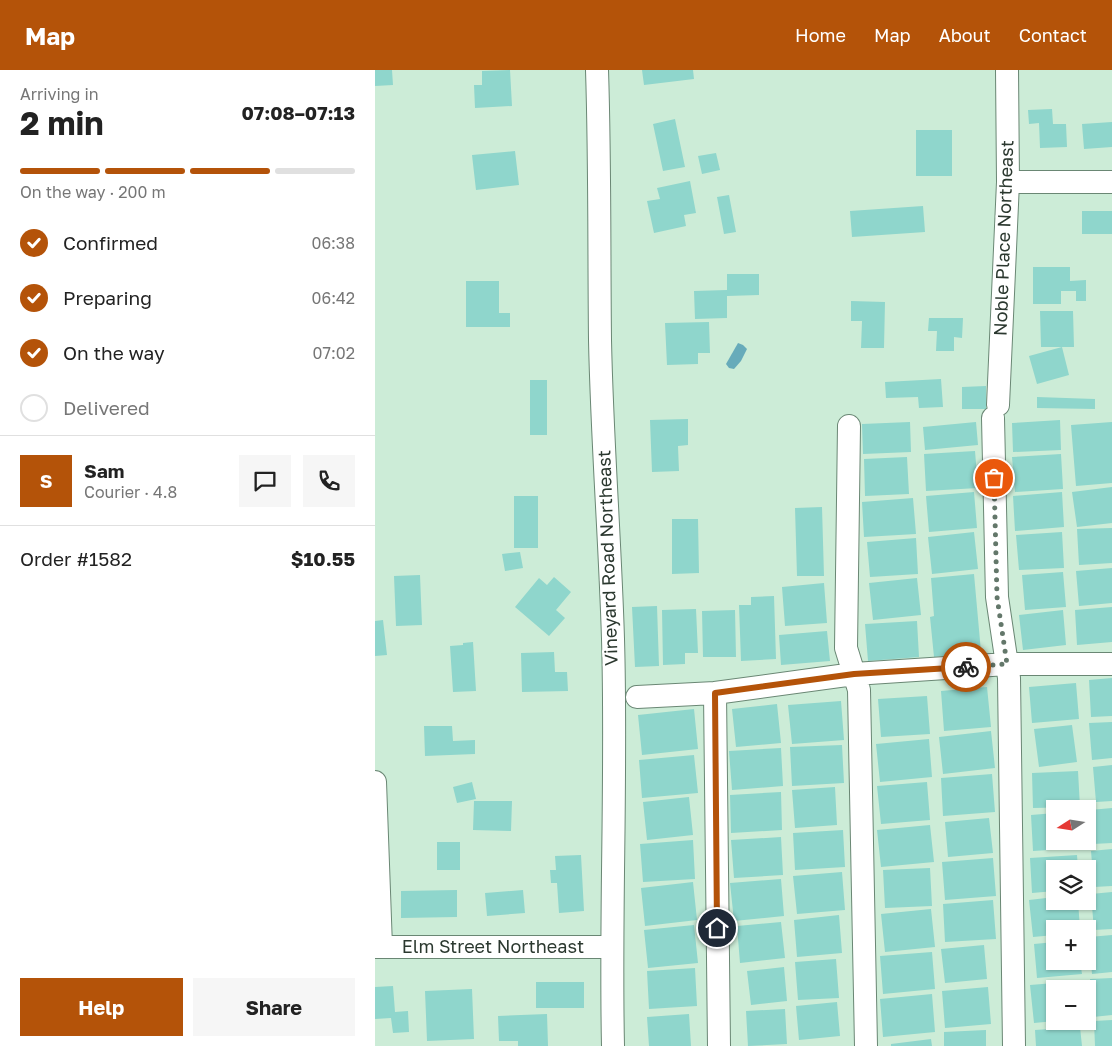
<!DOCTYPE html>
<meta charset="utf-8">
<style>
:root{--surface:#fff;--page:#f6f6f6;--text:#222;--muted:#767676;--line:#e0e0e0;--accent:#b45309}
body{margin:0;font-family:"Golos Text",sans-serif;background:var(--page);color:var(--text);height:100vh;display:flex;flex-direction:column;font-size:19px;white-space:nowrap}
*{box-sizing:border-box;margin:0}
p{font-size:16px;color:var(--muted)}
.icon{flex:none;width:28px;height:28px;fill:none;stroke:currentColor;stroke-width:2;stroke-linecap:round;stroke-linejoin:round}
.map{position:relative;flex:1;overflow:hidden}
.sheet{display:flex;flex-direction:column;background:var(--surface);width:375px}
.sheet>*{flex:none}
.needle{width:32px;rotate:258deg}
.tools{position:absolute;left:671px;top:730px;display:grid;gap:10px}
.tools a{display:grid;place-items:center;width:50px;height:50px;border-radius:0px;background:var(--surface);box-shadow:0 1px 4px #0004;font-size:25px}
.pin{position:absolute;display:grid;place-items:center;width:42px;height:42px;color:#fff;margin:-21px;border:2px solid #fff;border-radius:50%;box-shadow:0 1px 5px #0007}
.courier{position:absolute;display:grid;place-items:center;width:50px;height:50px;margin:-25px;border:4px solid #b45309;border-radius:50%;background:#fff;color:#222;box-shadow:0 1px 6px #0007}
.head em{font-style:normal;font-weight:700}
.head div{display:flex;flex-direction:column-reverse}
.head{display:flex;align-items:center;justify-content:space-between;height:85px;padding:0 20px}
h1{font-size:32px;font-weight:700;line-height:38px}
.bar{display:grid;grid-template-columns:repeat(4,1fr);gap:8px 5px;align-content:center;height:60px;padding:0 20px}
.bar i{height:6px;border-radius:4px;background:var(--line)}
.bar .current{background:var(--accent)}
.bar p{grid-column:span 4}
.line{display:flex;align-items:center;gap:12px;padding:0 20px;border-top:1px solid var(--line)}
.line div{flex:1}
.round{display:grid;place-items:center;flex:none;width:52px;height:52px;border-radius:0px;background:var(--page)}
ol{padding:0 20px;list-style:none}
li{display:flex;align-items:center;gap:15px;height:55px}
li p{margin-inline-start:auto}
li .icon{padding:5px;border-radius:50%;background:var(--accent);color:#fff;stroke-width:4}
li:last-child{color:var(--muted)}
li i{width:28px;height:28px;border:2px solid var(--line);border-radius:50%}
.action{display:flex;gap:10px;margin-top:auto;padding:10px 20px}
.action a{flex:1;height:58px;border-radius:0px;background:var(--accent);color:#fff;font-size:20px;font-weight:700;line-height:58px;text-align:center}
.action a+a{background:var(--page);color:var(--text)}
header{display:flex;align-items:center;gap:30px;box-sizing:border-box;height:70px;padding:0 25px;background:var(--accent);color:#fff}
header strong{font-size:24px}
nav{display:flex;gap:28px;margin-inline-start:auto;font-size:18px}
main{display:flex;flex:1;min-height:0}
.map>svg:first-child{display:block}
.water{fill:#67abba}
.building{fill:#8fd6cc}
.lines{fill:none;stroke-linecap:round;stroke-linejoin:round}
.minor-casing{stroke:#6a8774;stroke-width:24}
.minor{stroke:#fff;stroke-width:22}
.done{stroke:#63776a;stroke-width:5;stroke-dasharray:0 9}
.route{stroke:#b45309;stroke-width:6}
.labels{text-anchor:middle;stroke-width:4.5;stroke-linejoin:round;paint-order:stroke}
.street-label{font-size:18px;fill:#2b382f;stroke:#fff}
</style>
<header>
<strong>Map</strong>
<nav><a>Home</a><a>Map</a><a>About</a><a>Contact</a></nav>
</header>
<main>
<section class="sheet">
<div class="head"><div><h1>2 min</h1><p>Arriving in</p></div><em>07:08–07:13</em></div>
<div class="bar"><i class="current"></i><i class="current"></i><i class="current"></i><i></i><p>On the way · 200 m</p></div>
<ol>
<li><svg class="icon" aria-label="check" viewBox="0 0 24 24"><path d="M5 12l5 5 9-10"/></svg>Confirmed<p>06:38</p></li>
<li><svg class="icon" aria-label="check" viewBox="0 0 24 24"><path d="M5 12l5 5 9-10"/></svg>Preparing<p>06:42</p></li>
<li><svg class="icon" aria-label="check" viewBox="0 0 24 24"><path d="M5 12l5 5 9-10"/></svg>On the way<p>07:02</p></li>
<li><i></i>Delivered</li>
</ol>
<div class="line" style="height:90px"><b class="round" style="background:var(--accent);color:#fff">S</b><div><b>Sam</b><p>Courier · 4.8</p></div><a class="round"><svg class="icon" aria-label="chat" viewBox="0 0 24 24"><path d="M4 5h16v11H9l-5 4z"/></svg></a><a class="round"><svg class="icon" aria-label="phone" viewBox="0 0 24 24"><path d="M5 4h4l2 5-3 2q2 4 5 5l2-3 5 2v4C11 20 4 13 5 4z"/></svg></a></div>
<div class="line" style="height:65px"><div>Order #1582</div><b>$10.55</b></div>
<div class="action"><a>Help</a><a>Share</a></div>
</section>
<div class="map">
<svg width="737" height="976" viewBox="0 0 737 976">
<rect width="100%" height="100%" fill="#ccecd7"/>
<path class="water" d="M363 273 368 275 372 279 366 291 359 299 354 298 351 294Z"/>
<path class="building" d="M0 0H17L18 15 0 16Z
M135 0 137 36 100 38 99 15H107V1Z
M267 0H318L319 9 269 15Z
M677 39 678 54H691L692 77 665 78 664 53 654 54 653 40Z
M300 49 310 97 288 101 278 54Z
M737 52V77L709 79 707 54Z
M541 60H577V106H541Z
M140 81 144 115 101 120 97 85Z
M341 83 345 100 327 104 323 86Z
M315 111 321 143 309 145 311 156 279 163 272 131 285 129 282 118Z
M354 125 361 162 349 164 342 127Z
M548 136 550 162 477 167 475 141Z
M707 141H737V164H707Z
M658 197H695V211L711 210V231H701V221H686V234H658Z
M352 204H384V225L352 226V248L320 249 319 221 352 220Z
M91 211H124V243H135V257H91Z
M476 231 510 232 509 278H486L487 251H476Z
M665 241H698L699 277H666Z
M554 248H588L587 268 579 267V281H561L562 261H553Z
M334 252 335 283H323V294L292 295 290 253Z
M687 277 694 305 662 314 654 286Z
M566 309 568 337 544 338 543 327 511 328 510 312Z
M155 310H172V365H155Z
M611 316V339H587V317Z
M662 327 720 329V339L662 338Z
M313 349V375L303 376 304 401 277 402 275 350Z
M685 350 686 380 638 382 637 353Z
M535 352 536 382 488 384 487 354Z
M601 352 603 375 550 380 548 357Z
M737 352V413L701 416 696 355Z
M600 381 603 418 551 421 549 384Z
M686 384 688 419 640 422 637 387Z
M532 387 534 424 490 426 489 389Z
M737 417V453L702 457 697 422Z
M599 422 602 458 554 462 551 426Z
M687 422 689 457 640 461 638 426Z
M139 426H163V478H139Z
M538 428 541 464 489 467 487 432Z
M447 437 449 506H422L420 438Z
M297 449H323L324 503 297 504Z
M737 458V493L704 495 702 459Z
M599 462 603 499 557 504 553 467Z
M687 462 689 498 644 500 641 465Z
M541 468 543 504 495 507 492 472Z
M145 482 148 498 130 501 127 484Z
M737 498V533L704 536 701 501Z
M688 502 691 537 650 540 647 505Z
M599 504 606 582 559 587 555 547 559 546 556 508Z
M45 505 47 555 21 556 19 506Z
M179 507 196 522 181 540 190 548 174 566 140 537 164 508 172 515Z
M542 508 546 545 498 550 494 513Z
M449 513 452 553 410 556 407 517Z
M399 526 401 589 366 591 364 535H376V527Z
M282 536 284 596 260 597 257 537Z
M737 537V572L702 575 700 540Z
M321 539 323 583H310V594L288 595 287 540Z
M360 540 361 587H328L327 541Z
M688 540 691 575 648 580 644 545Z
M8 550 12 585 0 586V551Z
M542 551 544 587 493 591 490 554Z
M452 561 455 591 406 595 404 565Z
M98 572 101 621 78 622 75 576 88 575V573Z
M179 582 180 602H192L193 621 147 622 146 583Z
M737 608V646L716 647 714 610Z
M701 613 704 649 657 653 654 617Z
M612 617 616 657 569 661 566 621Z
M552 626 555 664 506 667 503 629Z
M466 631 469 670 417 674 413 635Z
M402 634 406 673 361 677 357 639Z
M319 639 323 679 267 685 263 645Z
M737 652V688L717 690 714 653Z
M697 655 702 692 664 697 659 659Z
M49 656H77L78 671 100 670V684L50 686Z
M616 661 620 698 568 704 564 667Z
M554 669 557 707 505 712 501 674Z
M467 675 469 713 417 716 415 677Z
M406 678 408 716 357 720 354 681Z
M319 685 323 723 267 728 264 690Z
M737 695V731L721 732 718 697Z
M703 701 705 737 658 738 657 703Z
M617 704 620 742 568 746 566 708Z
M97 712 101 729 82 733 78 717Z
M552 712 555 750 506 754 502 716Z
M460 717 462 755 420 758 417 720Z
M406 722 407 760 356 763 355 725Z
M314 727 318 765 272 770 268 732Z
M99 731H137L136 761 98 760Z
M737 738V773L718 774 715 740Z
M680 743V771H705L706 778 658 781 656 745Z
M614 748 618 783 573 787 570 752Z
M555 755 559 792 506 797 502 760Z
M468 760 470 797 420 800 418 763Z
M406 767 408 805 359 808 356 770Z
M318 770 320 809 268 812 265 774Z
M62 772H85V800H62Z
M737 779V816L719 817 716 781Z
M206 785 209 841 184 843 182 813H176L175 800H181L180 786Z
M702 785 703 799H680V821L657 823 655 788Z
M618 788 621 826 570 830 567 792Z
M555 798 557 836 510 838 508 800Z
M467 802 470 840 422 844 418 806Z
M406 809 409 846 359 851 355 813Z
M318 812 322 850 270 856 266 818Z
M82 820V847L26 848V821Z
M148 820 150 843 112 846 110 823Z
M737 822V859L719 860 716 824Z
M680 827V831H703L705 859H680V865L658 867 654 830Z
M618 830 621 869 570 872 568 834Z
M556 839 560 877 510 882 506 844Z
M464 845 467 883 422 887 419 850Z
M406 852 410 888 365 893 362 856Z
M319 855 323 893 273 898 269 860Z
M737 865V902L717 904 714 867Z
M680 872V891H705L707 904 662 908 659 874Z
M609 875 612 909 570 913 566 879Z
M557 882 560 919 508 924 505 886Z
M461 889 464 928 423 930 420 892Z
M409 897 412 931 376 935 372 901Z
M320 898 322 936 274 939 272 901Z
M737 908V945L718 947 715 909Z
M704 911 705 919H680V951L659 953 655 915Z
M161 912H209V938H161Z
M18 916 20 942 33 941 34 962 18 963 16 948 0 949V917Z
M613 917 616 954 570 958 567 921Z
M97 919 99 969 52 971 50 921Z
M557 924 560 962 508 967 505 929Z
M462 932 465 966 424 970 421 936Z
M410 939 412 974 373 976 371 941Z
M172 944 173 976H143V971H124L123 946Z
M314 944 316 976H274L272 947Z
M737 950V976H720L719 951Z
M705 957 707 976H661L660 960Z
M611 960V976H569V962Z
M556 969 557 976H516V974Z"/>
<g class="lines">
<defs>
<path id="minor" d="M222 0C225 90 224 180 225 270 227 370 235 469 238 569 242 704 235 840 238 976
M633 112H737
M623 335 633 112 632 0
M618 348 622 527 634 608 639 976
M474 356 471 578 484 620 491 976
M262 627 340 623
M0 712 6 877
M0 877H236
M344 976 340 623 479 604 632 594H737"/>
</defs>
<use href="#minor" class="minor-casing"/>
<use href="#minor" class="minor"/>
</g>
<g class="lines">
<path class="done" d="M591 597 632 594 622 527 619 408"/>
<path class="route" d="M342 858 340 623 479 604 591 597"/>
</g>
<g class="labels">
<g class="street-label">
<text transform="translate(629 168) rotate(-88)" y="6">Noble Place Northeast</text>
<text transform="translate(233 488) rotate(-92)" y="6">Vineyard Road Northeast</text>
<text x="118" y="883">Elm Street Northeast</text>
</g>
</g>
</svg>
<div class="tools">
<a><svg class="needle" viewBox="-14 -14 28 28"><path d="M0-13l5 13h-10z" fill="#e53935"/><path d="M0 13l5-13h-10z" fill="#767676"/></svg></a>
<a><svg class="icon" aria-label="layers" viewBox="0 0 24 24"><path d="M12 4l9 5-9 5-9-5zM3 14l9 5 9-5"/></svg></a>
<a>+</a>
<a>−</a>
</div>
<div class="pin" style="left:619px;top:408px;background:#ea580c"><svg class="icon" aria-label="bag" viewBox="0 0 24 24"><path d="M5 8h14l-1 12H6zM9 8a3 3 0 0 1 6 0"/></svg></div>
<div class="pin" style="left:342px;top:858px;background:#1f2937"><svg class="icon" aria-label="home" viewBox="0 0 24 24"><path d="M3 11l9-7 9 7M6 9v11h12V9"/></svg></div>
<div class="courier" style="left:591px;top:597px"><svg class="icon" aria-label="bike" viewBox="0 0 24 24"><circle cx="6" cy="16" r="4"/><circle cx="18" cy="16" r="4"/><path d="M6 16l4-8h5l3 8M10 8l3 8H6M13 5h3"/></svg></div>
</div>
</main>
